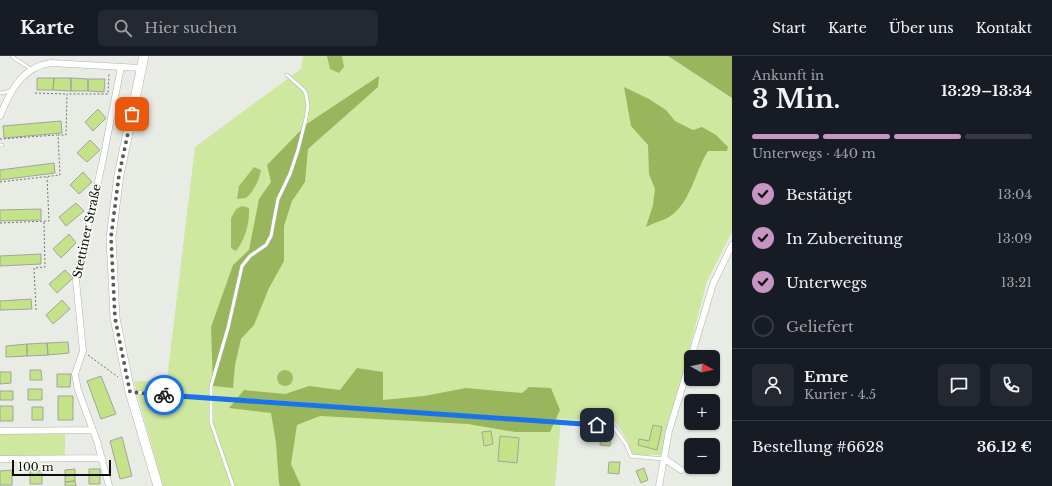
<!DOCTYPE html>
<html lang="de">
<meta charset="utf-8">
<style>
:root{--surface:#171b24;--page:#242831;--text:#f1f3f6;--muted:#9ea1a6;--line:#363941;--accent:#c695c2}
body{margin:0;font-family:"Libre Baskerville",serif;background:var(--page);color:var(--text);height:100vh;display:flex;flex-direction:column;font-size:15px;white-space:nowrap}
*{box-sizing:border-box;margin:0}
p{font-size:13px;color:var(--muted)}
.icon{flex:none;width:22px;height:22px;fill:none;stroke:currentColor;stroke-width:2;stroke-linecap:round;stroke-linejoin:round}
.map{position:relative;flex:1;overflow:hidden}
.sheet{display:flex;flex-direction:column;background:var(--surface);width:320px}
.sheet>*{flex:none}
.needle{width:26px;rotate:98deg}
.buttons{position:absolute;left:684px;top:294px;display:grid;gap:8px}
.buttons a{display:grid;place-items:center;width:36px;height:36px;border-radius:6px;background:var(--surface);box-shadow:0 1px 3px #0004;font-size:20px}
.scale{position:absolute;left:12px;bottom:10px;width:99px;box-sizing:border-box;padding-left:4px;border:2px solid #0d0d0b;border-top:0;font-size:11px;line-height:14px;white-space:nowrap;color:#0d0d0b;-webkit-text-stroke:3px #f6f9f2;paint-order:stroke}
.pin{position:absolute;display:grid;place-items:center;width:34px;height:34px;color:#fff;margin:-17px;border-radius:8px;box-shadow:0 2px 6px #0006}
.courier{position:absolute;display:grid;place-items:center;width:40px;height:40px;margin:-20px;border:3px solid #1a73e8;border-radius:50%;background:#fff;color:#222;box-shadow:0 1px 5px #0007}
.summary em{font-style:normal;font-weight:700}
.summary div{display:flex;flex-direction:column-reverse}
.summary{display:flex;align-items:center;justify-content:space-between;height:68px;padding:0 20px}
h1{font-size:26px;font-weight:700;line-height:30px}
.bar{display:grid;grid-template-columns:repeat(4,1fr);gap:6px 4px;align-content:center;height:48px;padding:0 20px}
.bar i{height:5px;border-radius:3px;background:var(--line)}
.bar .on{background:var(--accent)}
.bar p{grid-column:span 4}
.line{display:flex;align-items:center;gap:10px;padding:0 20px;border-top:1px solid var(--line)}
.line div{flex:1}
.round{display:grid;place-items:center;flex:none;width:42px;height:42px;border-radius:6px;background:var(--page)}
ol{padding:0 20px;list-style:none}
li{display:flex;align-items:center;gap:12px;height:44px}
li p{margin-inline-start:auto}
li .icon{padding:4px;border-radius:50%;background:var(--accent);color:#111;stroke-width:4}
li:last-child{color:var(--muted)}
li i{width:22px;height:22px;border:2px solid var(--line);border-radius:50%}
header{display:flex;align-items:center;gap:24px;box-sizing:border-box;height:56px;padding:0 20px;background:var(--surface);border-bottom:1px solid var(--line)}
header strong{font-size:19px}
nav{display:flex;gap:22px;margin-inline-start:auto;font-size:14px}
.search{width:280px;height:36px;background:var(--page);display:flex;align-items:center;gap:10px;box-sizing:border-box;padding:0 14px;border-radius:6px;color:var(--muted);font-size:15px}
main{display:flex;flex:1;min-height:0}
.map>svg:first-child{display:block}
.green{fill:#cfe89f}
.forest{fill:#9ab65d}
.water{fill:#a0bc63}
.building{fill:#c4e288;stroke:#a1a49e}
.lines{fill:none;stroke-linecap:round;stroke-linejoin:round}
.lane-casing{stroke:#b1b4ae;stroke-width:4}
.street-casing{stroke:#b1b4ae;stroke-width:7}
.secondary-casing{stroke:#b1b4ae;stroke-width:10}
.path{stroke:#72736f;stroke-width:1;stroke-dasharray:2 2;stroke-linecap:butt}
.lane{stroke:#fff;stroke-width:3}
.street{stroke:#fff;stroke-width:6}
.secondary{stroke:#fff;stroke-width:9}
.done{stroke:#5a5b57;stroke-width:4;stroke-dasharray:0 7.2}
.route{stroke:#1a73e8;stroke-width:5}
.labels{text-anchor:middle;stroke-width:3.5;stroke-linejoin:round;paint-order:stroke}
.street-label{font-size:12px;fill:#0d0d0b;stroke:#f6f9f2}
</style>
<header>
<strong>Karte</strong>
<div class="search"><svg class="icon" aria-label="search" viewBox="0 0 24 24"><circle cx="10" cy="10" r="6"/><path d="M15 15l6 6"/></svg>Hier suchen</div>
<nav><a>Start</a><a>Karte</a><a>Über uns</a><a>Kontakt</a></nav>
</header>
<main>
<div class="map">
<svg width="732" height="430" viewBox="0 0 732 430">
<rect width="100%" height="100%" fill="#e9ece5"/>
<path class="green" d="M303 0H668L732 42V176L707 225 662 399H633L627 384 616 366 561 363 555 430H163L134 326 167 323 195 91 301 13Z
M0 378H65V399L0 400Z"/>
<path class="forest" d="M668 0H732V42Z
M379 20 378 31 308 93 305 126 292 145 284 170V205L269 232 254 269 241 283 235 309 233 332 213 330 211 271 233 209 249 194 259 143 271 126 267 109 308 67Z
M624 31 649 43 666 54 675 65 693 74 702 71 716 79 728 91 727 95H708C695 115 691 147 669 161 662 165 653 167 646 171L653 149 655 133 649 118 648 89 631 70Z
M357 312 383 316V344L424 340 466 332 522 337 529 331 551 332 560 354 550 376H515L468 368 320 360 297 369 291 408 301 430H280L279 428 276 387 271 357 229 352 244 334 285 338 309 330 340 334Z"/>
<path class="water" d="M327 0H342L344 11 339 17 330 13Z
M254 111 261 114C259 125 254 135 246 142L237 143 239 130Z
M242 150 249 152C250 166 245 184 236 195L231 192V162L236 153Z
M277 322a8 8 0 1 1 16 0a8 8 0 1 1-16 0Z"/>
<path class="building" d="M37 22H54L53 34H37Z
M54 22H71V35L53 34Z
M71 22 88 23V35H71Z
M88 23H105L104 36 88 35Z
M98 53 106 62 93 75 85 66Z
M61 65 62 77 4 82 3 70Z
M90 84 100 94 87 106 77 97Z
M54 107 55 117 0 124V114Z
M83 116 92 126 79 138 70 129Z
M76 147 84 155 66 170 59 161Z
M41 153V164L0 165V154Z
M69 178 76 187 61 202 53 193Z
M41 198V208L0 210V200Z
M65 214 73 222 57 237 49 228Z
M31 243 32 253 0 254V245Z
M62 244 70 253 53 268 46 259Z
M68 286 69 297 48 299 47 287Z
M47 287 48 299 27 300V288Z
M27 288V300L6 301V290Z
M30 314H41L42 324H30Z
M0 316H11V327L0 328Z
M57 318H71L70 331H57Z
M101 320 116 358 101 363 87 325Z
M28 333H42V344H28Z
M0 335H13V344H0Z
M58 340H73V364H58Z
M0 350H13V365H0Z
M32 351H43V364H32Z
M653 369 662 371 657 394 638 389 639 383 649 385Z
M491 375 493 388 484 390 482 376Z
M500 380 519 382 517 407 498 405Z
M122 381 132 420 120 423 110 385Z
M601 382 611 383 610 390 600 389Z
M609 406H620L619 418 608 417Z
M644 412 648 424 641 427 636 415Z
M75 413V419L65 420V414Z
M89 413H100V428H89Z
M12 414V429H0V415Z
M30 414 42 415V428H30Z
M75 419V425L65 426V420Z
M75 425 76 430H65V426Z"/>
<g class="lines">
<defs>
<path id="lane" d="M12 0C17 6 25 7 31 14
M0 37 12 35
M0 89H2
M132 336 613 370 626 388 631 400 664 403
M233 430 211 366V330L228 272 242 210 250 200 266 189 271 180 278 143 290 118 298 94 306 62 308 50 306 38 304 34 287 19"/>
<path id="street" d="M0 60C10 35 22 11 51 7L141 12
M691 301 713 228 732 189
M0 375 92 374
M0 403 102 402
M665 403 681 414
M109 430 97 385 78 334 75 318 83 295 76 224 103 103 121 11
M659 430 669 375 691 302"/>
<path id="secondary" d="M144 0 119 119 111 181 115 262 130 336 158 430"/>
</defs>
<use href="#lane" class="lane-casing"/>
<use href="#street" class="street-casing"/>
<use href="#secondary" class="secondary-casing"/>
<path class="path" d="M35 37 66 38
M0 83 57 79
M0 126 60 119 58 79H66L67 38H108L109 17
M0 167 49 165 47 121
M36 254 34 212 45 211 44 166
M88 299 118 321"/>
<use href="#lane" class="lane"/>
<use href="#street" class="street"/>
<use href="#secondary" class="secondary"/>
</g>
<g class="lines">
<path class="done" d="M132 58 119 119 111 181 115 262 130 336 164 339"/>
<path class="route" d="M164 339 597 369"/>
</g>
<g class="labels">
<g class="street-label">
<text transform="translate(87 175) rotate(-78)" y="4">Stettiner Straße</text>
</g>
</g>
</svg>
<div class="buttons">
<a><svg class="needle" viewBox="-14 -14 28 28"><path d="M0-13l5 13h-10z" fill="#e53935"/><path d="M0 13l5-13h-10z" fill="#9ea1a6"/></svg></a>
<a>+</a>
<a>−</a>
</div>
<div class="scale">100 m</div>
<div class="pin" style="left:132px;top:58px;background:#ea580c"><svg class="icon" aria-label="bag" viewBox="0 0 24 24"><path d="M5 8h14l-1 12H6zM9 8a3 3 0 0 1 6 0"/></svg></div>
<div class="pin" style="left:597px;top:369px;background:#1f2937"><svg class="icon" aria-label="home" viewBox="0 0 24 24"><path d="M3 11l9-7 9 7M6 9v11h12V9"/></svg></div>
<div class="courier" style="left:164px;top:339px"><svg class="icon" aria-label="bike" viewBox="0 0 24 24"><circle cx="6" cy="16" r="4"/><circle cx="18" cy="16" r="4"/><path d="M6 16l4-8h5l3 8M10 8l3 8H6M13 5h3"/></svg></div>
</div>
<section class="sheet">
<div class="summary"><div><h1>3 Min.</h1><p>Ankunft in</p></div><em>13:29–13:34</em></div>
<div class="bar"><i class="on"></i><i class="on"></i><i class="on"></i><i></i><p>Unterwegs · 440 m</p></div>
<ol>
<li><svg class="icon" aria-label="check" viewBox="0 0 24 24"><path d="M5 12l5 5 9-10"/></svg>Bestätigt<p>13:04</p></li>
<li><svg class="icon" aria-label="check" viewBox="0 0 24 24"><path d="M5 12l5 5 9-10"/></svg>In Zubereitung<p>13:09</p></li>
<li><svg class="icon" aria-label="check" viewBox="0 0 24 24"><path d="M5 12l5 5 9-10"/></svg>Unterwegs<p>13:21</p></li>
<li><i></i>Geliefert</li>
</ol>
<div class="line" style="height:72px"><a class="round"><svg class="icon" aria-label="person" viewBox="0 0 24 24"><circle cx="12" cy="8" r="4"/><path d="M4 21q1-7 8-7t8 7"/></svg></a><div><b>Emre</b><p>Kurier · 4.5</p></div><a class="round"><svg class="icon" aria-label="chat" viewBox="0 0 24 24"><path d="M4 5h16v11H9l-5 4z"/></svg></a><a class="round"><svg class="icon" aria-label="phone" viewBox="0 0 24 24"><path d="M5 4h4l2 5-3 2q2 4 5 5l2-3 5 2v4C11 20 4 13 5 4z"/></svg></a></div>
<div class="line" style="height:52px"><div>Bestellung #6628</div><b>36.12 €</b></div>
</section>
</main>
